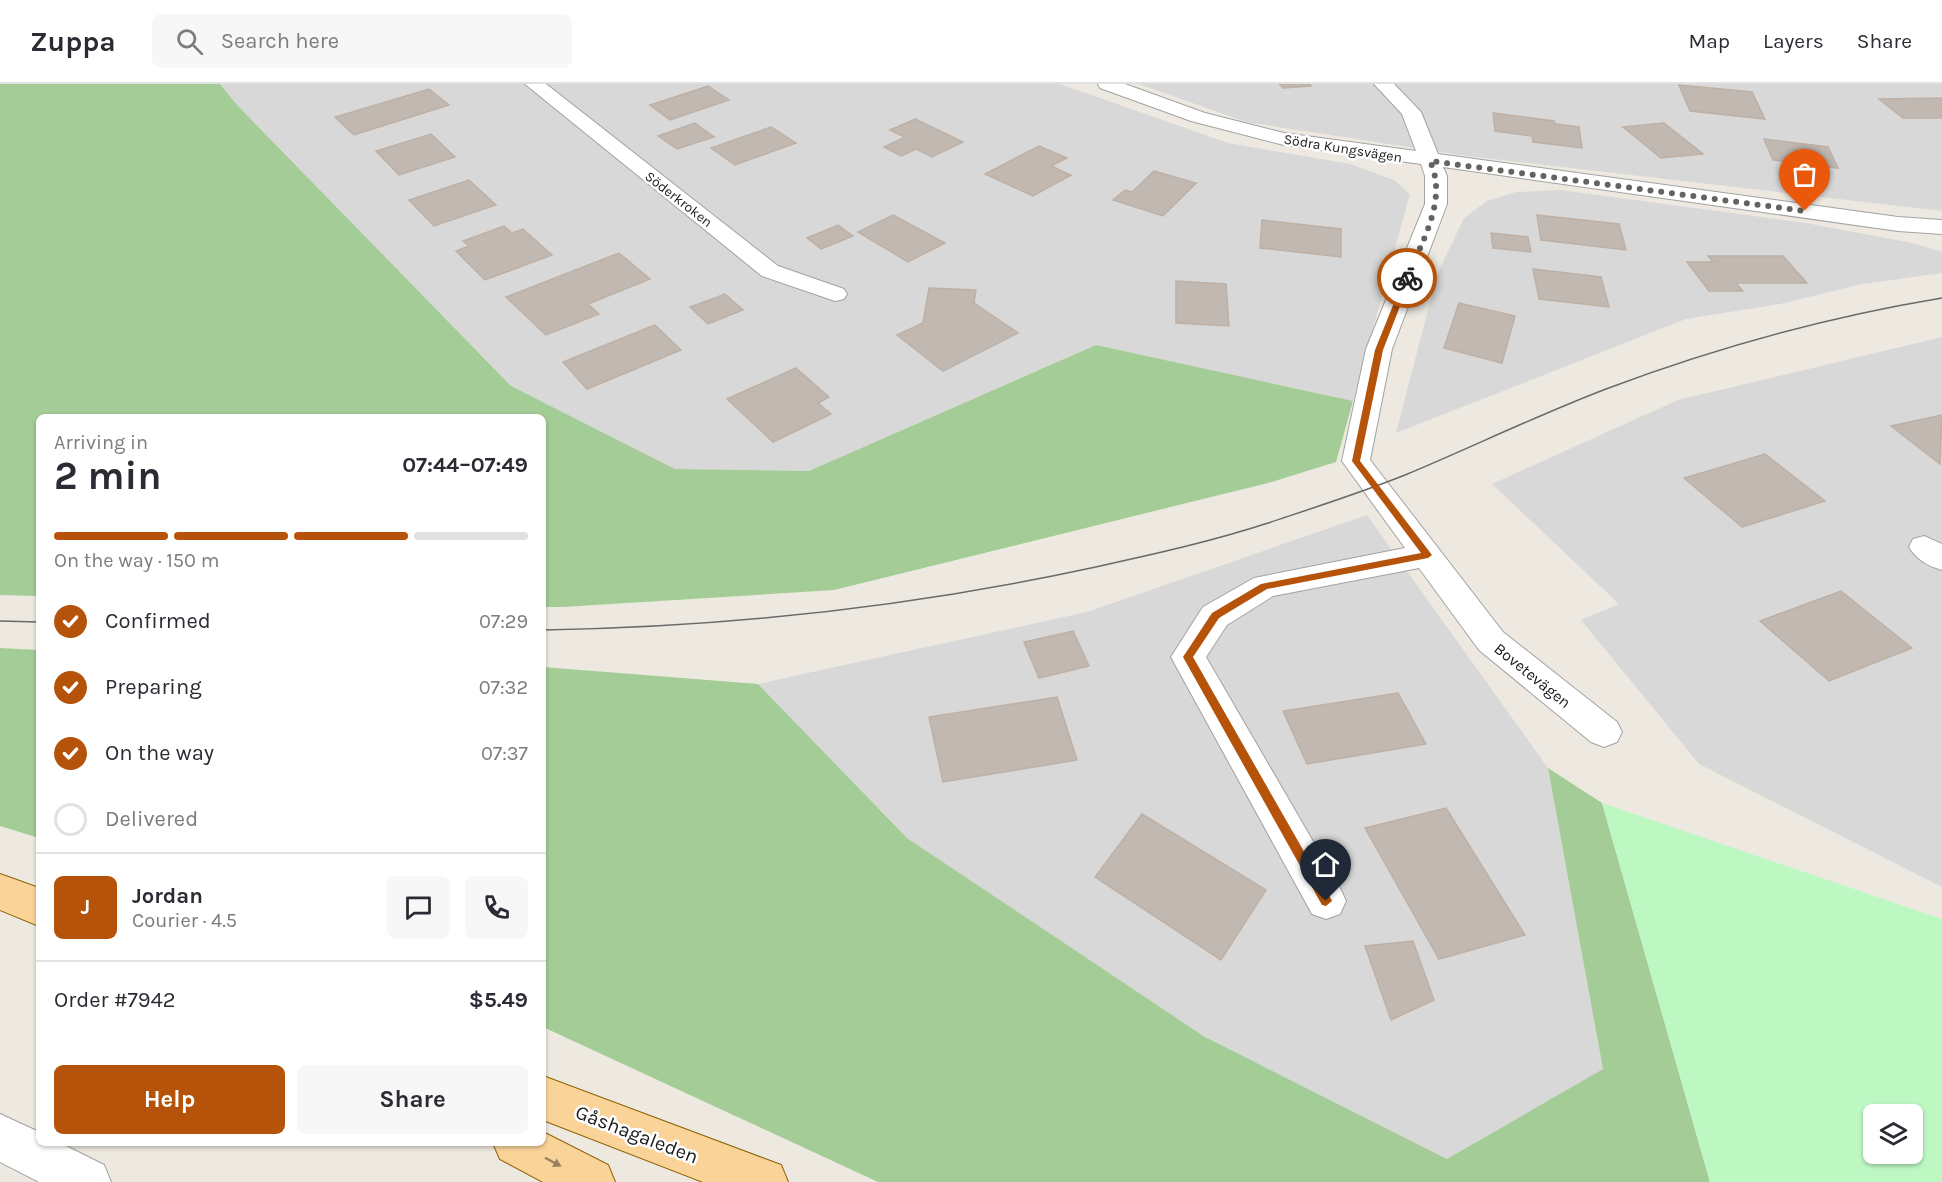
<!DOCTYPE html>
<meta charset="utf-8">
<style>
:root{--surface:#fff;--page:#f7f7f7;--text:#2b2b33;--muted:#7c7c81;--line:#e1e1e2;--accent:#b45309}
body{margin:0;font-family:Karla,sans-serif;background:var(--page);color:var(--text);height:100vh;display:flex;flex-direction:column;font-size:22px;white-space:nowrap}
*{box-sizing:border-box;margin:0}
p{font-size:20px;color:var(--muted)}
.icon{flex:none;width:33px;height:33px;fill:none;stroke:currentColor;stroke-width:2;stroke-linecap:round;stroke-linejoin:round}
.map{position:relative;flex:1;overflow:hidden}
.panel{position:absolute;left:36px;top:330px;width:510px;height:732px;display:flex;flex-direction:column;background:var(--surface);border-radius:9px;box-shadow:0 2px 4px #0004}
.panel>*{flex:none}
.buttons{position:absolute;left:1863px;top:1020px;display:grid;gap:12px}
.buttons a{display:grid;place-items:center;width:60px;height:60px;border-radius:9px;background:var(--surface);box-shadow:0 2px 4px #0004;font-size:30px}
.pin{position:absolute;display:grid;place-items:center;width:51px;height:51px;color:#fff;margin:-62px -26px;border-radius:50% 50% 50% 0;rotate:-45deg;box-shadow:0 0 6px #0007}
.pin .icon{rotate:45deg}
.courier{position:absolute;display:grid;place-items:center;width:60px;height:60px;margin:-30px;border:4px solid #b45309;border-radius:50%;background:#fff;color:#222;box-shadow:0 2px 8px #0007}
.head em{font-style:normal;font-weight:700}
.head div{display:flex;flex-direction:column-reverse}
.head{display:flex;align-items:center;justify-content:space-between;height:102px;padding:0 18px}
h1{font-size:39px;font-weight:700;line-height:45px}
.bar{display:grid;grid-template-columns:repeat(4,1fr);gap:9px 6px;align-content:center;height:72px;padding:0 18px}
.bar i{height:8px;border-radius:4px;background:var(--line)}
.bar .selected{background:var(--accent)}
.bar p{grid-column:span 4}
.line{display:flex;align-items:center;gap:15px;padding:0 18px;border-top:2px solid var(--line)}
.line div{flex:1}
.round{display:grid;place-items:center;flex:none;width:63px;height:63px;border-radius:9px;background:var(--page)}
ol{padding:0 18px;list-style:none}
li{display:flex;align-items:center;gap:18px;height:66px}
li p{margin-inline-start:auto}
li .icon{padding:6px;border-radius:50%;background:var(--accent);color:#fff;stroke-width:4}
li:last-child{color:var(--muted)}
li i{width:33px;height:33px;border:3px solid var(--line);border-radius:50%}
.primary-button{display:flex;gap:12px;margin-top:auto;padding:12px 18px}
.primary-button a{flex:1;height:69px;border-radius:9px;background:var(--accent);color:#fff;font-size:24px;font-weight:700;line-height:69px;text-align:center}
.primary-button a+a{background:var(--page);color:var(--text)}
header{display:flex;align-items:center;gap:36px;box-sizing:border-box;height:84px;padding:0 30px;background:var(--surface);border-bottom:2px solid var(--line)}
header strong{font-size:28px}
nav{display:flex;gap:33px;margin-inline-start:auto;font-size:21px}
.search{width:420px;height:54px;background:var(--page);display:flex;align-items:center;gap:15px;box-sizing:border-box;padding:0 21px;border-radius:9px;color:var(--muted);font-size:22px}
.map>svg:first-child{display:block}
.residential{fill:#d9d8d8}
.forest{fill:#a4cc96}
.park{fill:#bdf8c3;fill-rule:evenodd}
.building{fill:#c1b8b1;stroke:#beb0a4;stroke-width:1.5}
.lines{fill:none;stroke-linecap:round;stroke-linejoin:round}
.minor-casing{stroke:#a2a2a2;stroke-width:2}
.major-casing{stroke:#906503;stroke-width:2}
.minor{fill:#fff;fill-rule:evenodd}
.major{fill:#fad399;fill-rule:evenodd}
.tram{stroke:#696969;stroke-width:1.5}
.oneway{fill:#968060}
.route{fill:#b45309}
.done{stroke:#646360;stroke-width:6;stroke-dasharray:0 10.8}
.labels{text-anchor:middle;stroke-width:5;stroke-linejoin:round;paint-order:stroke}
.far-street-label{font-size:14px;fill:#1b1b1b;stroke:#fff}
.street-label{font-size:16px;fill:#1b1b1b;stroke:#fff}
.near-street-label{font-size:20px;fill:#1b1b1b;stroke:#fff}
</style>
<header>
<strong>Zuppa</strong>
<div class="search"><svg class="icon" aria-label="search" viewBox="0 0 24 24"><circle cx="10" cy="10" r="6"/><path d="M15 15l6 6"/></svg>Search here</div>
<nav><a>Map</a><a>Layers</a><a>Share</a></nav>
</header>
<div class="map">
<svg width="1942" height="1098" viewBox="0 0 1942 1098">
<rect width="100%" height="100%" fill="#ede9e1"/>
<path class="residential" d="M220 0H1060L1228 59 1350 80 1394 96 1410 110 1353 317 1096 261 809 387 675 385 511 302 237 21Z
M1139 0H1942V127L1467 72 1246 38Z
M1560 106 1806 139 1912 159 1942 168V189L1862 200 1780 220 1686 235 1396 349 1437 191 1464 134 1487 117 1516 108Z
M1942 253V803L1699 680 1581 536 1619 520 1492 400 1678 316Z
M1367 431 1548 684 1603 985 1447 1075 1205 953 907 754 758 600 1087 528Z"/>
<path class="forest" d="M0 0H220L237 21 511 302 675 385 809 387 1096 261 1353 317 1336 378 1268 399 834 506 563 523H543V333H39V512L0 511Z
M0 564 39 566V754L0 742Z
M543 583 758 600 907 754 1205 953 1447 1075 1603 985 1548 684 1602 719 1710 1098H878L543 943Z"/>
<path class="park" d="M1602 719 1942 835V1098H1710ZM1874 1030H1912V1070H1874Z"/>
<path class="building" d="M1279 0H1310L1311 2 1283 4Z
M1679 1 1752 8 1765 35 1690 27Z
M708 2 729 16 670 36 650 21Z
M429 5 449 21 354 51 335 33Z
M1942 14V34H1903L1879 15Z
M1493 29 1554 37 1555 40 1579 43 1582 64 1533 58 1532 52 1495 47Z
M915 35 963 58 932 73 916 65 901 72 884 63 905 53 890 46Z
M695 39 714 53 677 65 658 52Z
M1664 39 1703 70 1661 74 1623 43Z
M771 43 796 59 735 81 711 64Z
M431 50 455 73 399 91 376 67Z
M1764 55 1828 63 1838 84 1773 76Z
M1039 62 1067 74 1051 82 1071 91 1033 112 985 90Z
M1154 87 1196 99 1163 132 1113 116 1125 106 1132 108Z
M469 96 496 121 434 142 409 116Z
M893 131 945 159 908 178 858 148Z
M1537 131 1619 140 1626 166 1541 156Z
M1262 136 1341 145V173L1260 164Z
M838 141 853 152 821 165 807 154Z
M504 142 512 149 523 145 552 171 485 196 456 167 469 162 463 157Z
M1491 149 1528 153 1531 168 1493 164Z
M619 169 650 195 588 220 599 230 546 251 506 213Z
M1708 172H1783L1807 199H1736L1743 207H1709L1687 178H1713Z
M1533 185 1601 193 1609 223 1539 215Z
M1176 197 1226 200 1229 242 1176 239Z
M929 204 976 206 974 219 1018 249 943 287 897 251 923 239Z
M725 210 743 226 708 240 690 223Z
M1459 219 1515 232 1502 279 1444 264Z
M655 241 681 266 587 305 563 278Z
M796 284 829 313 818 319 831 330 773 358 727 315Z
M1942 331 1940 380 1891 342Z
M1765 370 1825 417 1742 443 1684 394Z
M1841 507 1912 564 1829 597 1760 537Z
M1073 547 1089 582 1039 594 1024 558Z
M1398 609 1426 660 1307 680 1283 627Z
M1057 613 1077 676 943 698 929 633Z
M1446 724 1525 851 1439 875 1365 744Z
M1142 730 1266 806 1221 876 1095 793Z
M1413 857 1434 916 1391 936 1365 862Z"/>
<g class="lines">
<defs>
<path id="minor" d="M525 0H546L778 182 844 205 847 210 844 215 835 217 762 192Z
M1098 0H1125L1205 29 1284 49 1416 67 1402 30 1374 0H1394L1421 28 1438 70 1898 133 1942 136V150L1898 147 1443 83 1447 92V120L1392 265 1370 376 1503 548 1617 638 1622 648 1617 658 1604 663 1591 658 1479 566 1419 484 1273 512 1227 541 1206 573 1340 804 1346 817 1340 830 1326 835 1312 830 1171 573 1203 523 1254 494 1405 464 1342 377 1366 265 1425 120V92L1421 80 1284 61 1191 37 1100 4Z
M1924 452 1942 460V486C1928 482 1916 475 1909 463L1913 455Z
M0 1030 39 1048V1059H60L104 1081 111 1098H39L0 1078Z"/>
<path id="major" d="M0 790 39 804V842L0 826Z
M543 992 781 1081 788 1098H703L543 1036Z
M543 1048 608 1081 615 1098H543L500 1075 493 1059H543Z"/>
</defs>
<use href="#minor" class="minor-casing"/>
<use href="#major" class="major-casing"/>
<use href="#minor" class="minor"/>
<use href="#major" class="major"/>
<path class="tram" d="M0 537 39 538
M543 546C728 543 910 523 1091 484 1150 471 1210 458 1268 439 1313 424 1360 409 1405 391 1472 363 1538 331 1606 305 1715 264 1827 233 1942 214"/>
</g>
<defs><path id="oneway-solid" d="M-6-.8H1V-3.2L6.5 0L1 3.2V.8H-6Z" transform="scale(1.5)"/></defs>
<use class="oneway" href="#oneway-solid" transform="translate(553 1078) rotate(28)"/>
<path class="route" d="M1407 192 1411 194 1383 266 1360 377 1432 471 1428 474 1267 505 1219 534 1193 573 1330 813 1332 817 1326 822 1322 821 1183 573 1212 529 1261 500 1421 469 1352 377 1375 266 1404 194Z"/>
<g class="lines">
<path class="done" d="M1407 194C1422 157 1448 116 1430 77L1805 127"/>
</g>
<g class="labels">
<g class="far-street-label">
<text transform="translate(1343 64) rotate(9)" y="5">Södra Kungsvägen</text>
<text transform="translate(679 115) rotate(38)" y="5">Söderkroken</text>
</g>
<g class="street-label">
<text transform="translate(1533 591) rotate(39)" y="6">Bovetevägen</text>
</g>
<g class="near-street-label">
<text transform="translate(637 1050) rotate(21)" y="7">Gåshagaleden</text>
</g>
</g>
</svg>
<div class="buttons">
<a><svg class="icon" aria-label="layers" viewBox="0 0 24 24"><path d="M12 4l9 5-9 5-9-5zM3 14l9 5 9-5"/></svg></a>
</div>
<div class="pin" style="left:1805px;top:127px;background:#ea580c"><svg class="icon" aria-label="bag" viewBox="0 0 24 24"><path d="M5 8h14l-1 12H6zM9 8a3 3 0 0 1 6 0"/></svg></div>
<div class="pin" style="left:1326px;top:817px;background:#1f2937"><svg class="icon" aria-label="home" viewBox="0 0 24 24"><path d="M3 11l9-7 9 7M6 9v11h12V9"/></svg></div>
<div class="courier" style="left:1407px;top:194px"><svg class="icon" aria-label="bike" viewBox="0 0 24 24"><circle cx="6" cy="16" r="4"/><circle cx="18" cy="16" r="4"/><path d="M6 16l4-8h5l3 8M10 8l3 8H6M13 5h3"/></svg></div>
<section class="panel">
<div class="head"><div><h1>2 min</h1><p>Arriving in</p></div><em>07:44–07:49</em></div>
<div class="bar"><i class="selected"></i><i class="selected"></i><i class="selected"></i><i></i><p>On the way · 150 m</p></div>
<ol>
<li><svg class="icon" aria-label="check" viewBox="0 0 24 24"><path d="M5 12l5 5 9-10"/></svg>Confirmed<p>07:29</p></li>
<li><svg class="icon" aria-label="check" viewBox="0 0 24 24"><path d="M5 12l5 5 9-10"/></svg>Preparing<p>07:32</p></li>
<li><svg class="icon" aria-label="check" viewBox="0 0 24 24"><path d="M5 12l5 5 9-10"/></svg>On the way<p>07:37</p></li>
<li><i></i>Delivered</li>
</ol>
<div class="line" style="height:108px"><b class="round" style="background:var(--accent);color:#fff">J</b><div><b>Jordan</b><p>Courier · 4.5</p></div><a class="round"><svg class="icon" aria-label="chat" viewBox="0 0 24 24"><path d="M4 5h16v11H9l-5 4z"/></svg></a><a class="round"><svg class="icon" aria-label="phone" viewBox="0 0 24 24"><path d="M5 4h4l2 5-3 2q2 4 5 5l2-3 5 2v4C11 20 4 13 5 4z"/></svg></a></div>
<div class="line" style="height:78px"><div>Order #7942</div><b>$5.49</b></div>
<div class="primary-button"><a>Help</a><a>Share</a></div>
</section>
</div>
